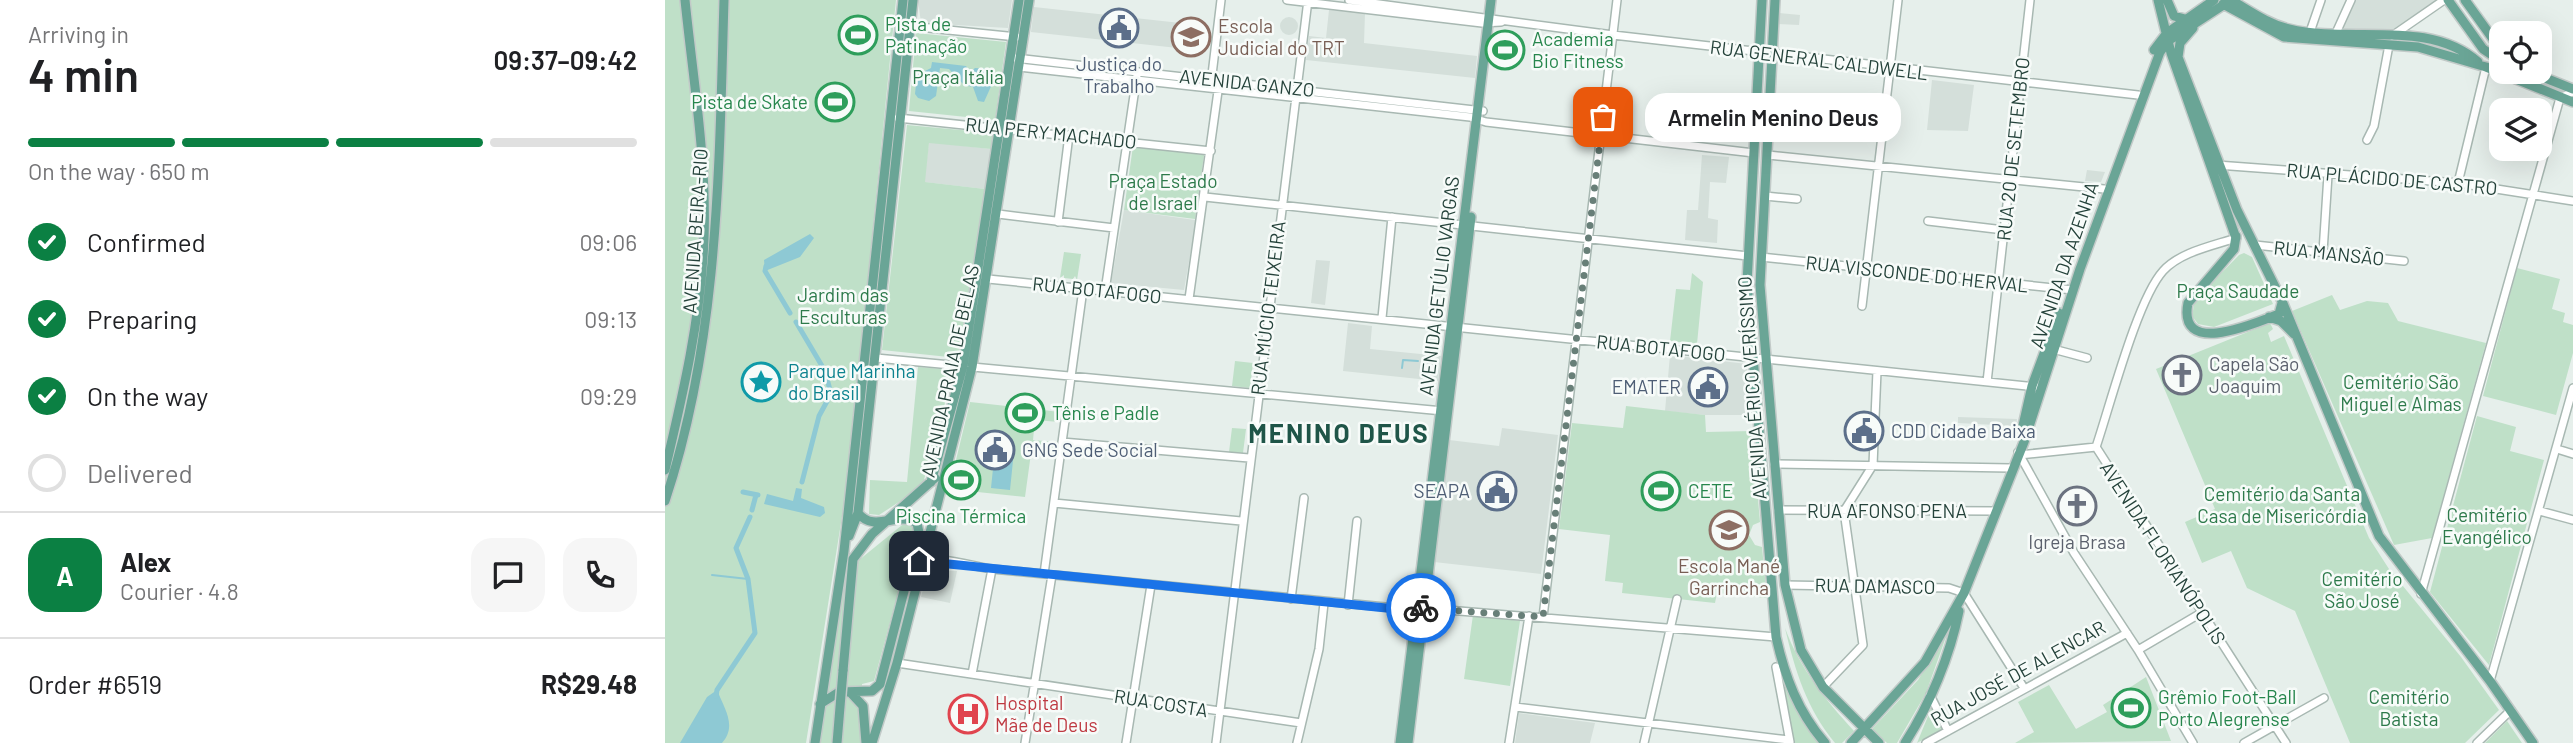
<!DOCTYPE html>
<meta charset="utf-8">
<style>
:root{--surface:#fff;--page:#f6f6f6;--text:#202124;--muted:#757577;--line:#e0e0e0;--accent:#0b8043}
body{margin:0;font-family:Barlow,sans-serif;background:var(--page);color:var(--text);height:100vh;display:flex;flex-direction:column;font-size:26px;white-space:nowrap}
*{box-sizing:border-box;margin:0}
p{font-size:23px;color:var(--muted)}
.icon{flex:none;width:38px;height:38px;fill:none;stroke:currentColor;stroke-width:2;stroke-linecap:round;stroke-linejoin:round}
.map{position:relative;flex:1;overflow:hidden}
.sheet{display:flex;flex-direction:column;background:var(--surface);width:665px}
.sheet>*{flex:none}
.tools{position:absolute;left:1824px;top:21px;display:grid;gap:14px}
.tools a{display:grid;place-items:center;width:63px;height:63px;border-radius:14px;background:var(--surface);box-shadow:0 7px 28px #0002;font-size:35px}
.pin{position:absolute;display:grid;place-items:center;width:60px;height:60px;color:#fff;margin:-30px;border-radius:14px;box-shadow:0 4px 10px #0006}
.courier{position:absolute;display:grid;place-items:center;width:70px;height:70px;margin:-35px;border:5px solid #1a73e8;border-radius:50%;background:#fff;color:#222;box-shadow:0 2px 9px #0007}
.bubble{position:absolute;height:49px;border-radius:21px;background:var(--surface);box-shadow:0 7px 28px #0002;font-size:23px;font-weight:600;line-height:49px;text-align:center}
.overview em{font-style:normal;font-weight:600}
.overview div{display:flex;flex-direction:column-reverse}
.overview{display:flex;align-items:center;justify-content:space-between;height:119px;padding:0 28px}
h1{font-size:46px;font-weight:600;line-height:52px}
.bar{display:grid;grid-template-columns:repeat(4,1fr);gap:10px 7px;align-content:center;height:84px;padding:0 28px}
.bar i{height:9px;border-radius:5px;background:var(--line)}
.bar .selected{background:var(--accent)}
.bar p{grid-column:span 4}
.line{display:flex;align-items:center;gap:18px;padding:0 28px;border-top:2px solid var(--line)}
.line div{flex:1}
.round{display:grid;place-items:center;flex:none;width:74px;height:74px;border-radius:21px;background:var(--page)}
ol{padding:0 28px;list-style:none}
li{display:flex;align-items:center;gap:21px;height:77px}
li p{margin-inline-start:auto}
li .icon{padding:7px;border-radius:50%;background:var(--accent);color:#fff;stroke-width:4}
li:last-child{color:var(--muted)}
li i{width:38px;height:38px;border:4px solid var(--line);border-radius:50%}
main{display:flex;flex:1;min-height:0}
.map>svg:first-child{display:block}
.built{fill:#d4dfda}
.green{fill:#bfe0c8}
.water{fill:#8ec9d4}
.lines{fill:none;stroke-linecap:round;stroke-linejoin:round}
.stream{stroke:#8ec9d4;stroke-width:2}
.canal{stroke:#8ec9d4;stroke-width:5}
.minor-casing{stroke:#a8b8b2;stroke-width:10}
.major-casing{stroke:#c2cac8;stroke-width:12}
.minor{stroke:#fff;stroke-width:7}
.major{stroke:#6aa596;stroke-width:9}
.major-bridge-casing{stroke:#c2cac8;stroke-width:12;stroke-linecap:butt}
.major-bridge{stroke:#6aa596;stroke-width:9}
.done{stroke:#687f78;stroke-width:7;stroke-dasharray:0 12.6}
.route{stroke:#1a73e8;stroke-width:9}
.labels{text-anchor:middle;stroke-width:5;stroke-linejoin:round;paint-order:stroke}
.leisure-label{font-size:19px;fill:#27864d;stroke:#f7fbf9;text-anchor:start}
.education-label{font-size:19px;fill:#785e54;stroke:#f7fbf9;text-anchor:start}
.street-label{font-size:19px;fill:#24423a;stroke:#f7fbf9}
.service-label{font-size:19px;fill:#4e5e75;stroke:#f7fbf9;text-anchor:end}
.park-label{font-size:19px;fill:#2d7a4b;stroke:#f7fbf9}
.worship-label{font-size:19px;fill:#5b616d;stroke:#f7fbf9;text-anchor:start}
.culture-label{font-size:19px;fill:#0d838f;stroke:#f7fbf9;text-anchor:start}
.health-label{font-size:19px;fill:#be3a42;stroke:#f7fbf9;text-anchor:start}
.district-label{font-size:26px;font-weight:bold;letter-spacing:2px;fill:#1f5548;stroke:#f7fbf9}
</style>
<main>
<section class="sheet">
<div class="overview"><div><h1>4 min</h1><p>Arriving in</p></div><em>09:37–09:42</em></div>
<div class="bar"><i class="selected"></i><i class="selected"></i><i class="selected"></i><i></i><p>On the way · 650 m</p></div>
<ol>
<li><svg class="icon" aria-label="check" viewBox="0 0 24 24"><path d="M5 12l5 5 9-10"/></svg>Confirmed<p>09:06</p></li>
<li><svg class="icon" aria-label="check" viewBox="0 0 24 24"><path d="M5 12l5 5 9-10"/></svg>Preparing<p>09:13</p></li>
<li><svg class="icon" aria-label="check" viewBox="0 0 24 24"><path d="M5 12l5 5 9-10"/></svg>On the way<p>09:29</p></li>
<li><i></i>Delivered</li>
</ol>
<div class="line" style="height:126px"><b class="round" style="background:var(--accent);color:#fff">A</b><div><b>Alex</b><p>Courier · 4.8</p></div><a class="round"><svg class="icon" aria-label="chat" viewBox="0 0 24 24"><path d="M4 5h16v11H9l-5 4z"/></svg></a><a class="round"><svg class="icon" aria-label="phone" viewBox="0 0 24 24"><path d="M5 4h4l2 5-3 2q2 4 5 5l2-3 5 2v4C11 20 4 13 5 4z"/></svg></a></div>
<div class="line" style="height:91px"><div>Order #6519</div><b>R$29.48</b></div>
</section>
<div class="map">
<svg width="1908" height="743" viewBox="0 0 1908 743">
<rect width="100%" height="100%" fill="#e6efeb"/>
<path class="built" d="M253 0H347L343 28 256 23Z
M1682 0H1775L1726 32 1671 29Z
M369 7 543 26 540 51 366 32Z
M664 10 700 13 699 43 812 56 810 78 641 60 644 36 661 38Z
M1114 13 1135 15 1134 25 1113 24Z
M615 26a9 9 0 1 1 18 0a9 9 0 1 1-18 0Z
M1267 80 1309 85 1303 131 1262 130Z
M264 142 326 149 320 189 259 182Z
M540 153 543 154 519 290 446 283 459 210 530 220Z
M1037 155 1064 157 1061 183 1045 182 1043 218 1053 220 1052 243 1020 240 1022 210H1033Z
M1422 170 1440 172 1436 182 1420 181Z
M651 260 665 261 660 305 646 303Z
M683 323 707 326 705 349 776 356 773 381 678 371Z
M1005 355 1082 364 1086 415H1040L1000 411Z
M1293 417 1323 418 1352 419 1351 426 1293 423Z
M837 428 893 435 876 574 769 562 784 440 834 446Z
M263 570 292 571 285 603 256 597Z
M854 713 930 723 925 743H850Z"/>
<path class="green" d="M0 0H231L182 485 141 743H0Z
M251 33 341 42 330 120 244 111Z
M242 125 328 133 326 149 264 143 260 182 320 189 293 358 217 350Z
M468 146 539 155 530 219 459 210Z
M399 252 416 254 412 280 410 276 408 279 399 278V275L395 278Z
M1579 253 1587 257 1608 304 1549 327 1533 324 1527 316 1530 300 1574 255Z
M1852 268 1895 279 1887 309 1900 313 1898 322 1908 325V353L1891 415 1818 396Z
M1027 273 1038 282 1032 344 1005 341 1011 289 1025 290Z
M1667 295 1675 310 1702 301 1723 303 1733 321 1821 343 1767 538 1729 545 1627 311Z
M1605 323 1608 329 1603 333 1606 342 1619 336 1704 538 1724 569 1796 657 1834 710 1800 743H1685L1630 611 1582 588 1566 551 1537 563 1520 522 1550 509 1491 369Z
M570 361 588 363 585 388 567 386Z
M253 367 289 370 257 487 214 515 204 514 205 480 242 482Z
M305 402 395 412 394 422 370 420 368 440 391 442V448L367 446 360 497 284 489Z
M961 406 1040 415 1041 432 1087 431 1095 522 1088 525 1084 535 1090 545 1097 547 1102 598 1052 593 1050 603 957 593 958 583 940 581 945 535 894 529 907 423 958 428Z
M1812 416 1851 427 1845 451 1879 460 1824 665 1765 592Z
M567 428 581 429 578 453 564 452Z
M242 521 251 527 209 681 197 684V743H155L180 559 194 560Z
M808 615 855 621 845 686 799 679Z
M1120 628C1135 669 1160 699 1189 731L1177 743H1170C1142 709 1130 671 1120 628Z
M1282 634 1261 693 1232 743H1222L1207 729 1253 680Z
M1481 677 1506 741 1350 743 1369 732 1353 702 1384 685 1411 729 1442 712 1438 705Z
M1116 679 1141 727 1154 743H1129Z
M1272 703 1284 725 1252 743 1268 704Z
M1842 721 1857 743H1820Z"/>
<path class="water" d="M267 62 301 66 305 72 310 68 326 69 328 82 319 102 313 101 308 87 299 85 284 69 275 68 271 96 264 101 253 98 250 94 252 75 266 68Z
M145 234 149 238 135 257 100 271 99 260Z
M330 449 349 451 345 490 326 488Z
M131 488 137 489 136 498 159 507 160 513 155 517 99 504 102 494 128 501Z
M52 690C60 710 72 726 57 743H15L42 697Z"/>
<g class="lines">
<path class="stream" d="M737 368 738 360 753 361
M47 575 83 579"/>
<path class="canal" d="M101 266 100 271 125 313
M131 322 160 371 166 394 154 416 137 482
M78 492 93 495
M87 510 91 495
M51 696 52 690 90 633 83 579 71 548 85 517"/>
<defs>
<path id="minor" d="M622 0 817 23 836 22
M684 0 948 35 1473 95
M244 26 352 37
M1645 32 1656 0
M1671 33 1686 0
M1727 36 1779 0
M350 58 818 111
M354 67 805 117 821 122 1089 153
M546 83 556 0
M233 118 546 151
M1702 140 1709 126 1724 45
M1103 155 1439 189
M1552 165 1793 183 1908 201
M1793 183 1821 67
M1100 196 1132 199
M540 197 1083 256
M333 214 449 228
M1263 221 1339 230
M393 222 404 135
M1590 245 1739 261
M1658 252 1663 175
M1096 257 1408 290
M323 279 1372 387
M440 291 472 75
M524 299 554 84
M1197 306 1233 0
M717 318 727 217
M1388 349 1422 358
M211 358 778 411
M1322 382 1365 0
M397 442 584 458
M1431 447 1621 743
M1431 447C1445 406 1472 300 1498 271 1515 252 1547 246 1571 238
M1892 449 1908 454
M1353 452 1409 553 1473 650 1528 743
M1354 455 1431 447
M1109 464 1345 468
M389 503 576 521
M1113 510 1331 511
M1875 511 1908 520
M247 566C266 552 305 566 327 569L751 610
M379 574 418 289
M1120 585 1284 588 1299 593 1359 688
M1756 594 1895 98 1908 92
M626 599 639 498
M683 605 692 521
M758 608 1111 637
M878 617 952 0
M1473 650 1536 613
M232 663 636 723
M1111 667 1125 742
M307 674 327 569
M1825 681 1908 388
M1158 687 1198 645 1179 511 1208 465 1212 371
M1265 695 1283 731
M850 707 1124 740
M360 743 387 575
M461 743 486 585
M551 743 643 0
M632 743 654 649 659 603
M844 743 864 616
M979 743 1012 599
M1261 743 1462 633
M1579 743 1659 698
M1812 743 1846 710"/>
<path id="major" d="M1097 0 1082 283 1111 637C1120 677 1133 712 1160 743
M1110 0 1095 285 1120 585 1136 650 1158 687 1214 743
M1493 0 1506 53 1571 238
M1502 0 1509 16 1520 19
M1566 0C1585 11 1603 24 1624 29 1684 44 1763 18 1813 62
M1783 0 1818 49 1836 61
M1800 0 1836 50
M1558 4 1619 37 1753 47 1821 67 1908 102
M1528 28 1515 43 1513 57 1572 210 1617 301 1714 536 1825 681 1868 743
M1489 50 1502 33 1549 0
M1865 72 1908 89
M1571 236 1569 249 1523 303C1512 358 1591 323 1614 314L1617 303
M1604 317 1616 321 1629 334
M1357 430 1367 386 1394 313
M0 470C18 394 36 317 39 239 42 160 28 79 20 0
M266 482 298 366 354 0
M0 501C54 339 54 169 59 0
M184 536 193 513 248 0
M178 671 188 559 207 534 270 478
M185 692 198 706 201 743
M155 704 174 692 207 691 215 684 254 533 252 523C232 510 210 534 193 513
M150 743 179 551 238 0
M207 743 232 663 307 367 364 0
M735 743 826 0
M743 743 806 217
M1186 743 1260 662 1299 593 1359 442 1415 269 1495 52 1503 41 1566 0
M1240 743C1265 704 1285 656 1294 611"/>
</defs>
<use href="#minor" class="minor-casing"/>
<use href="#major" class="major-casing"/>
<use href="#minor" class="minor"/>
<use href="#major" class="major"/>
<defs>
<path id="major-bridge" d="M172 743 178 671"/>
</defs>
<use href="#major-bridge" class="major-bridge-casing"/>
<use href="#major-bridge" class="major-bridge"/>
</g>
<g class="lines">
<path class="done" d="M756 608 878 617 938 117"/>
<path class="route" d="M254 561 751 611 756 608"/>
</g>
<defs>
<symbol id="civic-ring" viewBox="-11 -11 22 22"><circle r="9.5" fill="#f7fbf9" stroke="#5c6f8a" stroke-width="1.5"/><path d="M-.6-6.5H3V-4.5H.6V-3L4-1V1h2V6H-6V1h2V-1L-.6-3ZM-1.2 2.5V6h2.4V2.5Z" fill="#5c6f8a"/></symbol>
<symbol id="stadium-ring" viewBox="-11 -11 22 22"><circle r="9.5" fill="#f7fbf9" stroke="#2e9e5b" stroke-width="1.5"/><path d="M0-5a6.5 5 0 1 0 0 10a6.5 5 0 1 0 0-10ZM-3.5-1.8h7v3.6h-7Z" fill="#2e9e5b"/></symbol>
<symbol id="university-ring" viewBox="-11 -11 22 22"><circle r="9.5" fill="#f7fbf9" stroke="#8d6e63" stroke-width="1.5"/><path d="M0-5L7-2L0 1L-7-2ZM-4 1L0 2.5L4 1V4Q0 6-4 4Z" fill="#8d6e63"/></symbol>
<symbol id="church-ring" viewBox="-11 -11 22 22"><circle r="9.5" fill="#f7fbf9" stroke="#6b7280" stroke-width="1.5"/><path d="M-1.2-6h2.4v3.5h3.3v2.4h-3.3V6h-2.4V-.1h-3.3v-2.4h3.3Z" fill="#6b7280"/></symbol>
<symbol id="sight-ring" viewBox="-11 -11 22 22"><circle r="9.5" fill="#f7fbf9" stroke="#0f9aa8" stroke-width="1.5"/><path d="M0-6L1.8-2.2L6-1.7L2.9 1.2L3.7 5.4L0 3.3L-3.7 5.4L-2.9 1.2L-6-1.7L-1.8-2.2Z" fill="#0f9aa8"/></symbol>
<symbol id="school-ring" viewBox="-11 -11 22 22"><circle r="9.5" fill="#f7fbf9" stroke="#8d6e63" stroke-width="1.5"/><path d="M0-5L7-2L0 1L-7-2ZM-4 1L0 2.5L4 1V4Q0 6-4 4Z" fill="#8d6e63"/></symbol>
<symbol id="hospital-ring" viewBox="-11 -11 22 22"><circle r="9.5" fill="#f7fbf9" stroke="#e0444e" stroke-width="1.5"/><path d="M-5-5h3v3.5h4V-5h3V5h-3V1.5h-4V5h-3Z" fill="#e0444e"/></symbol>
</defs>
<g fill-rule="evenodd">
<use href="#civic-ring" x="432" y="6" width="44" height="44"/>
<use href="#stadium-ring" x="171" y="13" width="44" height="44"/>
<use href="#university-ring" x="504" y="15" width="44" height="44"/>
<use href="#stadium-ring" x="818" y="28" width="44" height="44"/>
<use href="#stadium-ring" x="148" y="80" width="44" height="44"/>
<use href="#church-ring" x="1495" y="353" width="44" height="44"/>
<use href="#sight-ring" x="74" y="360" width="44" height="44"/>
<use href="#civic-ring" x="1021" y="365" width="44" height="44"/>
<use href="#stadium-ring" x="338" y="391" width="44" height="44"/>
<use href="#civic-ring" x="1177" y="409" width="44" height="44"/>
<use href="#civic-ring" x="308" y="428" width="44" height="44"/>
<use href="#stadium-ring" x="274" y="458" width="44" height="44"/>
<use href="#civic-ring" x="810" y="469" width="44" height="44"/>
<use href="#stadium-ring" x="974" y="469" width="44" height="44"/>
<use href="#church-ring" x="1390" y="484" width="44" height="44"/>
<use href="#school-ring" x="1042" y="508" width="44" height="44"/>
<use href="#stadium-ring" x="1444" y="686" width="44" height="44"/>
<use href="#hospital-ring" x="281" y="692" width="44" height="44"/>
</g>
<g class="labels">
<g class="leisure-label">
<text x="220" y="31">Pista de<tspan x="220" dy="22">Patinação</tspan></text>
<text x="867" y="46">Academia<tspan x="867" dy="22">Bio Fitness</tspan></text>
<text x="143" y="109" text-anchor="end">Pista de Skate</text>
<text x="387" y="420">Tênis e Padle</text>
<text x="1023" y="498">CETE</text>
<text x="296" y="523" text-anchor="middle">Piscina Térmica</text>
<text x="1493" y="704">Grêmio Foot-Ball<tspan x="1493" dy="22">Porto Alegrense</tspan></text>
</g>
<g class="education-label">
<text x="553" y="33">Escola<tspan x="553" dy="22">Judicial do TRT</tspan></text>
<text x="1064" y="573" text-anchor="middle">Escola Mané<tspan x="1064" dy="22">Garrincha</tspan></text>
</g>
<g class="street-label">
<text transform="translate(1154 60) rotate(7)" y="7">RUA GENERAL CALDWELL</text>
<text transform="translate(582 83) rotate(6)" y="7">AVENIDA GANZO</text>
<text transform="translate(386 133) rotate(6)" y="7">RUA PERY MACHADO</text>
<text transform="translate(1348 149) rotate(-84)" y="7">RUA 20 DE SETEMBRO</text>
<text transform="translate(1727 179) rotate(5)" y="7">RUA PLÁCIDO DE CASTRO</text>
<text transform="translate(30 231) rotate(-86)" y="7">AVENIDA BEIRA-RIO</text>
<text transform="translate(1664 253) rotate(6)" y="7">RUA MANSÃO</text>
<text transform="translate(1399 265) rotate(-71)" y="7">AVENIDA DA AZENHA</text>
<text transform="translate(1252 274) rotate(6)" y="7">RUA VISCONDE DO HERVAL</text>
<text transform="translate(774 286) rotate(-83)" y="7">AVENIDA GETÚLIO VARGAS</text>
<text transform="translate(432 290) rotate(6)" y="7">RUA BOTAFOGO</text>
<text transform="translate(603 308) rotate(-83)" y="7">RUA MÚCIO TEIXEIRA</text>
<text transform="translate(996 348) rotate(6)" y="7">RUA BOTAFOGO</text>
<text transform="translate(285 371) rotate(-78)" y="7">AVENIDA PRAIA DE BELAS</text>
<text transform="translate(1087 388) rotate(-94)" y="7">AVENIDA ÉRICO VERÍSSIMO</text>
<text x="1222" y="518">RUA AFONSO PENA</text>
<text transform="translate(1498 553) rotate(57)" y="7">AVENIDA FLORIANÓPOLIS</text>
<text transform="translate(1210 586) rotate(1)" y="7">RUA DAMASCO</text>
<text transform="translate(1353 673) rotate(-29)" y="7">RUA JOSÉ DE ALENCAR</text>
<text transform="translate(496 703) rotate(9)" y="7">RUA COSTA</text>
</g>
<g class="service-label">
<text x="454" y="71" text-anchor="middle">Justiça do<tspan x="454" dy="22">Trabalho</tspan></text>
<text x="1016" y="394">EMATER</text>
<text x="1226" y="438" text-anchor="start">CDD Cidade Baixa</text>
<text x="357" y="457" text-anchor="start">GNG Sede Social</text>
<text x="805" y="498">SEAPA</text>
</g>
<g class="park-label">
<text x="293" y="84">Praça Itália</text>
<text x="498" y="188">Praça Estado<tspan x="498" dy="22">de Israel</tspan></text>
<text x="1573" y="298">Praça Saudade</text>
<text x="178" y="302">Jardim das<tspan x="178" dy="22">Esculturas</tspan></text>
<text x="1736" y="389">Cemitério São<tspan x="1736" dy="22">Miguel e Almas</tspan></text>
<text x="1617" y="501">Cemitério da Santa<tspan x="1617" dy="22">Casa de Misericórdia</tspan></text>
<text x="1822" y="522">Cemitério<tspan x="1822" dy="22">Evangélico</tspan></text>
<text x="1697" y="586">Cemitério<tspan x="1697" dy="22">São José</tspan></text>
<text x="1744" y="704">Cemitério<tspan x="1744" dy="22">Batista</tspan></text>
</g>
<g class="worship-label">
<text x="1544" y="371">Capela São<tspan x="1544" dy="22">Joaquim</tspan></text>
<text x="1412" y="549" text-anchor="middle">Igreja Brasa</text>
</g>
<g class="culture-label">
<text x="123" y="378">Parque Marinha<tspan x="123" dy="22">do Brasil</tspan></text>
</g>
<g class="health-label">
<text x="330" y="710">Hospital<tspan x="330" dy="22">Mãe de Deus</tspan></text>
</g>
<g class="district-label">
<text x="674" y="443">MENINO DEUS</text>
</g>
</g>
</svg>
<div class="tools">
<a><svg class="icon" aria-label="locate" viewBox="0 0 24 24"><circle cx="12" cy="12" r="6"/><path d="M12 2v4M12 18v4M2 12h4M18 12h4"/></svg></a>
<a><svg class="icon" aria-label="layers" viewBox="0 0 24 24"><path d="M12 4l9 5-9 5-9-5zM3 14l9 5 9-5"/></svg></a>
</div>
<div class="pin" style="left:938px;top:117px;background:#ea580c"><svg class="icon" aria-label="bag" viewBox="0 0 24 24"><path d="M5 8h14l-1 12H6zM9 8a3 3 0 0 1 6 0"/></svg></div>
<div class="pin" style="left:254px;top:561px;background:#1f2937"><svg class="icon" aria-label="home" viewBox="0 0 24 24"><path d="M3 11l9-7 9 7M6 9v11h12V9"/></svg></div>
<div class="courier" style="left:756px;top:608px"><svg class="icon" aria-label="bike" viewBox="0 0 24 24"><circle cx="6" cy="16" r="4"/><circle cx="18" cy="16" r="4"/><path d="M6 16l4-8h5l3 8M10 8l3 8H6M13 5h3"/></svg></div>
<div class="bubble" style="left:980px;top:93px;width:256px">Armelin Menino Deus</div>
</div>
</main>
